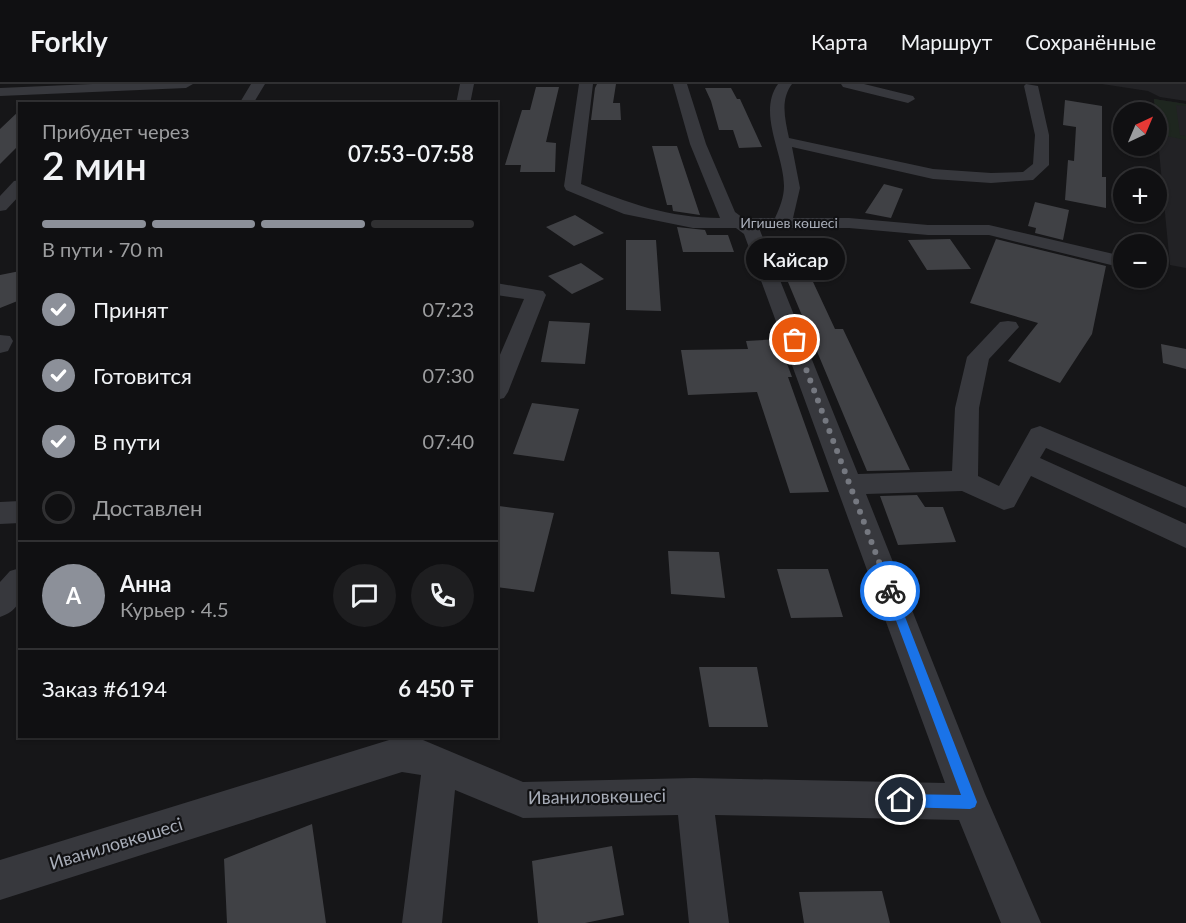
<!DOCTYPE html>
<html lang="ru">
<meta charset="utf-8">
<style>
:root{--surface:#101012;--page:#1e1e20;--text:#f1f3f6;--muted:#9c9d9f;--line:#303032;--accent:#8c9099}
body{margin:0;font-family:Lato,sans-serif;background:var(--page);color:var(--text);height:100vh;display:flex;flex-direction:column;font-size:22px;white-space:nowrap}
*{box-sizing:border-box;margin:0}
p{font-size:20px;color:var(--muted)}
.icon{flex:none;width:33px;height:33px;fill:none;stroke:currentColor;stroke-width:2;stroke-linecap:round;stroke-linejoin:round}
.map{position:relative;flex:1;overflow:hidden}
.panel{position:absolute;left:18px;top:18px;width:480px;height:636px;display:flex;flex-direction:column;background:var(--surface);border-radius:0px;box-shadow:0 2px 4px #0004,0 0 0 2px var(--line)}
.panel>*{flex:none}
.needle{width:39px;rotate:44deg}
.controls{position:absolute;left:1113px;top:18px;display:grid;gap:12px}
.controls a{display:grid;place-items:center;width:54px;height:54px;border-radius:50%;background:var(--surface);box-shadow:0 2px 4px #0004,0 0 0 2px var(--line);font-size:30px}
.pin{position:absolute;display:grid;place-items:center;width:51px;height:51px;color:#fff;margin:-26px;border:3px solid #fff;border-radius:50%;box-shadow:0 2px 6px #0007}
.courier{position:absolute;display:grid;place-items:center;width:60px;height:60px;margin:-30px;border:4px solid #1a73e8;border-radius:50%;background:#fff;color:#222;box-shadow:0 2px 8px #0007}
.bubble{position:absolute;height:42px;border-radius:21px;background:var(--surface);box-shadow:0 2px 4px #0004,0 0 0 2px var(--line);font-size:20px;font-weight:600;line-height:42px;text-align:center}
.overview em{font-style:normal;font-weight:600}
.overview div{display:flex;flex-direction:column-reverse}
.overview{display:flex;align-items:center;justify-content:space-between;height:102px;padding:0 24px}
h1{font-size:39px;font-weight:600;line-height:45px}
.bar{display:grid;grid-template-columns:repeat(4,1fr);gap:9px 6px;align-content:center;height:72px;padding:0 24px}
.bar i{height:8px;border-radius:4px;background:var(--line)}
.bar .selected{background:var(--accent)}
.bar p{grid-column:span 4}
.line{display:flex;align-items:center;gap:15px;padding:0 24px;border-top:2px solid var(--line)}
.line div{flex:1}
.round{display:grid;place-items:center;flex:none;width:63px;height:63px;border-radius:32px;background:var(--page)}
ol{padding:0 24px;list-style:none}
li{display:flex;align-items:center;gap:18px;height:66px}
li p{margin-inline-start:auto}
li .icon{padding:6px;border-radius:50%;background:var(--accent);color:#fff;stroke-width:4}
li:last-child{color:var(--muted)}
li i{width:33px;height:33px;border:3px solid var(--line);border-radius:50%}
header{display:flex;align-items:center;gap:36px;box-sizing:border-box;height:84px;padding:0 30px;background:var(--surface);border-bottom:2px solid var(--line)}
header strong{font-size:28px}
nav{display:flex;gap:33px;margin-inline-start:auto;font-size:21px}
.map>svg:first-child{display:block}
.built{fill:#222225}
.green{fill:#1e261f}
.building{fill:#404145}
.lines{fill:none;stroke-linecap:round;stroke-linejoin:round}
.minor{fill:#37383d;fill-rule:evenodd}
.route{fill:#1a73e8}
.done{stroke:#757880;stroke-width:6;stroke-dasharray:0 10.8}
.labels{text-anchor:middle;stroke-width:4.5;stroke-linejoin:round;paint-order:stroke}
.far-street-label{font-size:14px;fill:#a8adb8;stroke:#111113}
.near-street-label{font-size:18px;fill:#a8adb8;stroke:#111113}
</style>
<header>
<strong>Forkly</strong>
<nav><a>Карта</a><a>Маршрут</a><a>Сохранённые</a></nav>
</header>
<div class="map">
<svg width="1186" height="839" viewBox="0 0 1186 839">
<rect width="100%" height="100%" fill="#161618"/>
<path class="built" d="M1102 0H1186V17L1160 13 1148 7Z
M1154 15 1186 20V184L1170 181Z"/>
<path class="green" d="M1154 15 1186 20V22L1176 21 1180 51 1186 52V56L1157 50Z"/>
<path class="building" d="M597 0H616L613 19H620L621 36H591L595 4Z
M536 3H559L546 58 556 59 555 88H520L521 81H505L522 26H530Z
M705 4H731L737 15H740L762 63 739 64 733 46H719L711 17Z
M1065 16 1102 22V93H1106V124L1065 116 1068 76 1074 77 1076 43 1063 41Z
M20 26V60L0 80V45Z
M652 62H677L700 131 673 127 672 121H667Z
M884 100 903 105 891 134 865 129Z
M1035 118 1069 126 1063 156 1035 149 1036 144 1028 142Z
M575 131 604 149 574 162 546 143Z
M677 143 705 146 707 151H728L734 168H683Z
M770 155H793L835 245H843L910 386 867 387Z
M950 155 971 185 927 186 908 156Z
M996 155 1106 182 1092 250 1060 299 1008 277 1038 239 970 219Z
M626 156H656L661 227 626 226Z
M581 179 604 195 572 210 548 192Z
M20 187V216L0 224V191Z
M549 237 590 239 585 280 541 278Z
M778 255 792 293H788L829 408 790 409 757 308 688 311 681 266 748 265 746 257Z
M1161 260 1186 265V285L1163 279Z
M532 319 579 325 564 377 513 370Z
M917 411 925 423H943L956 458 898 461 880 412Z
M499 422 554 429 534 508 496 503V430Z
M668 467 719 468 725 514 671 510Z
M777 485H828L843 533 791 534Z
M699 583H757L768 643H709Z
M312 740 326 839H227L224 775Z
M612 762 624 831 585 839H538L532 777Z
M882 807 890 839H804L799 808Z"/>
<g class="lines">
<path class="minor" d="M92 0H193L186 4 0 12V4Z
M251 0H265L253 20H239Z
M460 0H474L470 20H456Z
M579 0H593L581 100C628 119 669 134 720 134L690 60 673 0H687L706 60 735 128 743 134H775C780 123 784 113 784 102 784 70 757 29 778 0H792C780 16 785 35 789 54L933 85 991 89 1023 88 1033 80 1035 51 1024 2 1026 0 1038 2 1049 51V81L1033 96 991 99 933 95 792 63 800 104 793 134H849L928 141H989L1118 171 1121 175 1118 179 1111 181 989 151H928L849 144H759L858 390 952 387 955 324 967 273 1000 238 1008 237 1016 238 1019 243 989 275 979 324 978 392 999 402 1031 345 1040 342 1186 403V424L1046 364 1040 374 1186 440V464L1031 392 1014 423 1004 426 962 407 866 410 985 710 1041 839H1001L959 736 715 731 729 839H689L678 731 523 734 455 706 442 839H402L421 691 402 688 0 816V776L402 652 423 656 523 698 694 694 945 699 744 150 736 144H693L624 130 566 106 564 102Z
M841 0H864L913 12 915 15 908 19 843 3Z
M20 96V111L6 126 0 127V112L14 97Z
M496 199 543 207 546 211 508 308 504 314 496 316V280L524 215 496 211Z
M0 251 10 252 13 257 8 267 0 269Z
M20 417V439L0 440V418Z
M20 484C20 507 26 524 0 533V498L10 487Z"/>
</g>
<path class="route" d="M890 502 895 507 977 718 975 723 970 725 901 723 896 721 894 716 896 712 901 710 961 711 885 507Z"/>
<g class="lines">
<path class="done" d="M795 256 890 507"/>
</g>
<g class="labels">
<g class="far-street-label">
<text x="789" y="144">Игишев көшесі</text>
</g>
<g class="near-street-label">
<text transform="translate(597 713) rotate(-1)" y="6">Иваниловкөшесі</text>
<text transform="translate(116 760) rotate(-17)" y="6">Иваниловкөшесі</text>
</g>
</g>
</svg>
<div class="controls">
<a><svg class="needle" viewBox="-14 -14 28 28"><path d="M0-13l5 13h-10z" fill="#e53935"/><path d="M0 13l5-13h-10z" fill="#9c9d9f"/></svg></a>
<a>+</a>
<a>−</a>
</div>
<div class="pin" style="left:795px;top:256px;background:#ea580c"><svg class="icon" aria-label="bag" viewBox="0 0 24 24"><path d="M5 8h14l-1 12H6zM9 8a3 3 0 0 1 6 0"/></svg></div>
<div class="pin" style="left:901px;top:716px;background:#1f2937"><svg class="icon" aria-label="home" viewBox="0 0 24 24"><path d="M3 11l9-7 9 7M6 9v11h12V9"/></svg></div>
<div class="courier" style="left:890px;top:507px"><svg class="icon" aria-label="bike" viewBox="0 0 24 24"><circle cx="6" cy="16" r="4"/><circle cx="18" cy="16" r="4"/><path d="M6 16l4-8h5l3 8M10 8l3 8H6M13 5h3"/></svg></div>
<div class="bubble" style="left:746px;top:154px;width:99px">Кайсар</div>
<section class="panel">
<div class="overview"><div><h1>2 мин</h1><p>Прибудет через</p></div><em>07:53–07:58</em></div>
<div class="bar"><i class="selected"></i><i class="selected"></i><i class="selected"></i><i></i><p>В пути · 70 m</p></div>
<ol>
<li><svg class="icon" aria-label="check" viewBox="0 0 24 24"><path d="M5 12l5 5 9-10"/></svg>Принят<p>07:23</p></li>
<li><svg class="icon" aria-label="check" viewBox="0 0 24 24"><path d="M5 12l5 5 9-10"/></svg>Готовится<p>07:30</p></li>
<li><svg class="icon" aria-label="check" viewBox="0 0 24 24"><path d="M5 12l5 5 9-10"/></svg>В пути<p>07:40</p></li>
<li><i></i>Доставлен</li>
</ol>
<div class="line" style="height:108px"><b class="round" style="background:var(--accent);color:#fff">А</b><div><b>Анна</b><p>Курьер · 4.5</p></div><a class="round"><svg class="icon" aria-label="chat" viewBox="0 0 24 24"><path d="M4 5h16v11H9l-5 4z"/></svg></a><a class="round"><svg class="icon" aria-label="phone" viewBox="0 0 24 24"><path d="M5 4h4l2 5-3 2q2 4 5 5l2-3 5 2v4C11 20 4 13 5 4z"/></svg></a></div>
<div class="line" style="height:78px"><div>Заказ #6194</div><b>6 450 ₸</b></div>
</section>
</div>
